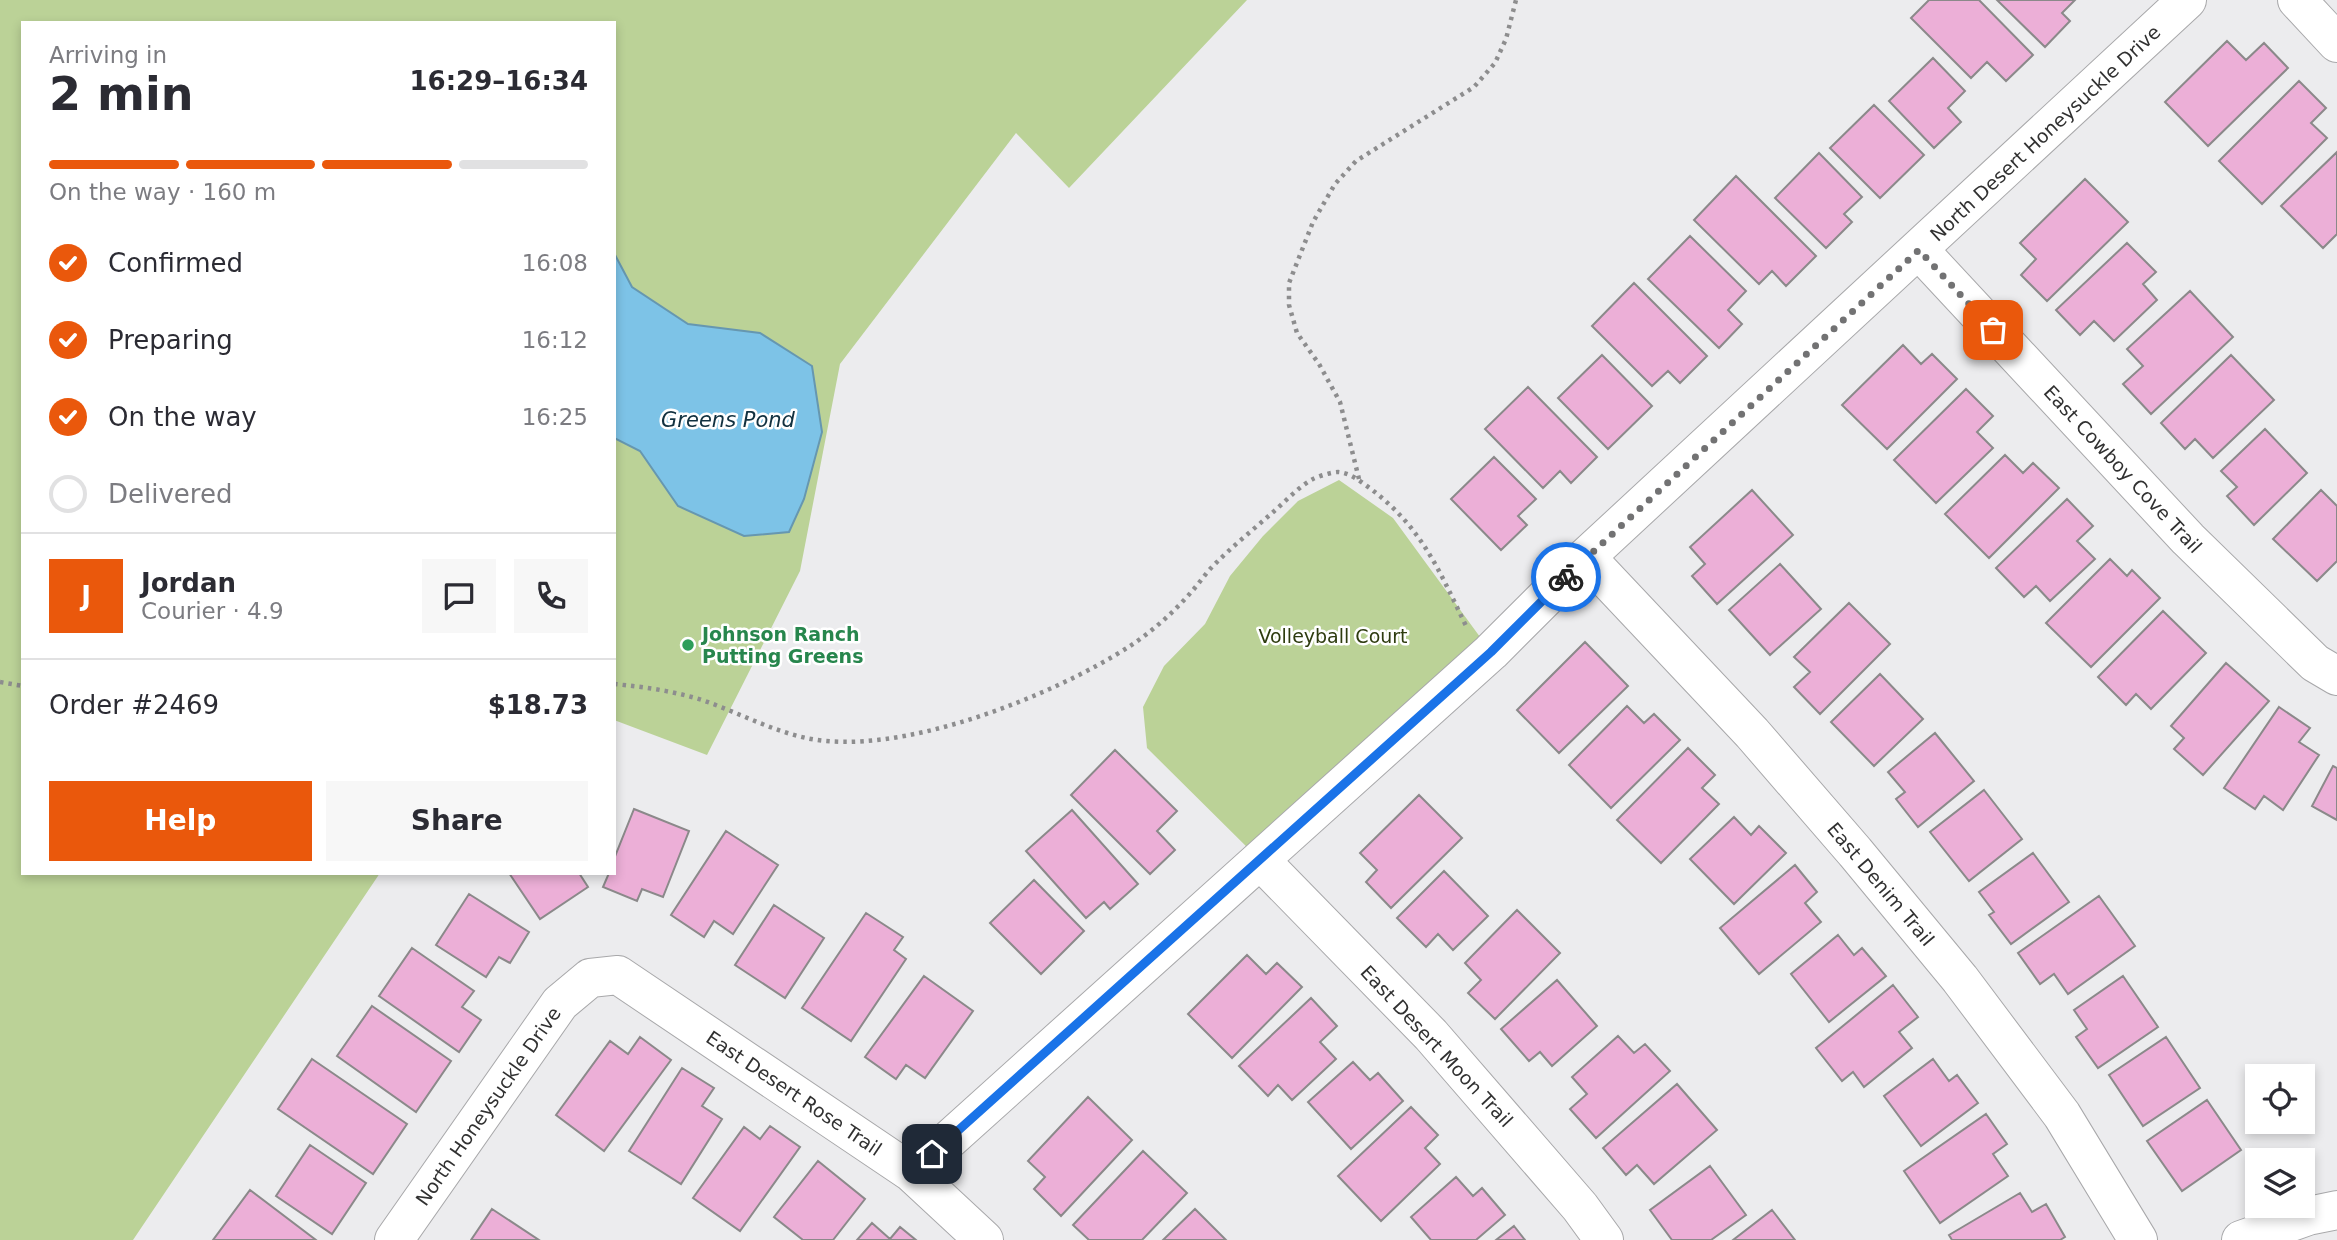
<!DOCTYPE html>
<meta charset="utf-8">
<style>
:root{--surface:#fff;--page:#f7f7f7;--text:#2b2b33;--muted:#7c7c81;--line:#e1e1e2;--accent:#ea580c}
body{margin:0;font-family:"DejaVu Sans",sans-serif;background:var(--page);color:var(--text);height:100vh;display:flex;flex-direction:column;font-size:26px;white-space:nowrap}
*{box-sizing:border-box;margin:0}
p{font-size:23px;color:var(--muted)}
.icon{flex:none;width:38px;height:38px;fill:none;stroke:currentColor;stroke-width:2;stroke-linecap:round;stroke-linejoin:round}
.map{position:relative;flex:1;overflow:hidden}
.drawer{position:absolute;left:21px;top:21px;width:595px;height:854px;display:flex;flex-direction:column;background:var(--surface);border-radius:0px;box-shadow:0 4px 10px #0003}
.drawer>*{flex:none}
.tools{position:absolute;left:2245px;top:1064px;display:grid;gap:14px}
.tools a{display:grid;place-items:center;width:70px;height:70px;border-radius:0px;background:var(--surface);box-shadow:0 4px 10px #0003;font-size:35px}
.pin{position:absolute;display:grid;place-items:center;width:60px;height:60px;color:#fff;margin:-30px;border-radius:14px;box-shadow:0 4px 10px #0006}
.courier{position:absolute;display:grid;place-items:center;width:70px;height:70px;margin:-35px;border:5px solid #1a73e8;border-radius:50%;background:#fff;color:#222;box-shadow:0 2px 9px #0007}
.overview em{font-style:normal;font-weight:700}
.overview div{display:flex;flex-direction:column-reverse}
.overview{display:flex;align-items:center;justify-content:space-between;height:119px;padding:0 28px}
h1{font-size:46px;font-weight:700;line-height:52px}
.bar{display:grid;grid-template-columns:repeat(4,1fr);gap:10px 7px;align-content:center;height:84px;padding:0 28px}
.bar i{height:9px;border-radius:5px;background:var(--line)}
.bar .current{background:var(--accent)}
.bar p{grid-column:span 4}
.line{display:flex;align-items:center;gap:18px;padding:0 28px;border-top:2px solid var(--line)}
.line div{flex:1}
.round{display:grid;place-items:center;flex:none;width:74px;height:74px;border-radius:0px;background:var(--page)}
ol{padding:0 28px;list-style:none}
li{display:flex;align-items:center;gap:21px;height:77px}
li p{margin-inline-start:auto}
li .icon{padding:7px;border-radius:50%;background:var(--accent);color:#fff;stroke-width:4}
li:last-child{color:var(--muted)}
li i{width:38px;height:38px;border:4px solid var(--line);border-radius:50%}
.cta{display:flex;gap:14px;margin-top:auto;padding:14px 28px}
.cta a{flex:1;height:80px;border-radius:0px;background:var(--accent);color:#fff;font-size:28px;font-weight:700;line-height:80px;text-align:center}
.cta a+a{background:var(--page);color:var(--text)}
.map>svg:first-child{display:block}
.green{fill:#bbd297}
.water{fill:#7dc3e7;stroke:#6697b0;stroke-width:2}
.building{fill:#ecafd7;stroke:#8b898a;stroke-width:2}
.lines{fill:none;stroke-linecap:round;stroke-linejoin:round}
.minor-casing{stroke:#a8a8aa;stroke-width:40}
.path{stroke:#8d8d8e;stroke-width:4.5;stroke-dasharray:3.5 5;stroke-linecap:butt}
.minor{stroke:#fff;stroke-width:38}
.done{stroke:#727273;stroke-width:7;stroke-dasharray:0 12.6}
.route{stroke:#1a73e8;stroke-width:9}
.leisure-dot{fill:#2e9e5b;stroke:#fff;stroke-width:2.5}
.labels{text-anchor:middle;stroke-width:5;stroke-linejoin:round;paint-order:stroke}
.street-label{font-size:19px;fill:#313131;stroke:#fff}
.leisure-label{font-size:19px;font-weight:bold;fill:#27864d;stroke:#fff;text-anchor:start}
.park-label{font-size:19px;fill:#2e3c0f;stroke:#fff}
.water-label{font-size:21px;font-style:italic;fill:#113140;stroke:#fff}
</style>
<div class="map">
<svg width="2337" height="1240" viewBox="0 0 2337 1240">
<rect width="100%" height="100%" fill="#ececee"/>
<path class="green" d="M0 0H1247L1069 188 1016 133 840 364 800 571 707 755 614 720V23H23V873H380L133 1240H0Z
M1339 480 1393 518 1491 652 1260 860 1147 748 1143 707 1164 666 1205 624 1230 576 1263 536 1298 501Z"/>
<path class="water" d="M614 253 632 287 688 324 760 333 812 366 822 432 804 499 789 532 744 536 678 506 640 451 614 438Z"/>
<path class="building" d="M1929 0H1979L2033 55 2006 81 1987 62 1971 78 1911 18Z
M1997 0H2075L2062 13 2070 21 2045 47Z
M2227 41 2246 60 2264 43 2288 68 2208 146 2165 102Z
M1933 58 1965 91 1948 108 1961 122 1934 148 1889 101Z
M2299 81 2326 108 2311 123 2327 138 2262 204 2219 161Z
M1874 105 1924 155 1880 198 1830 148Z
M2337 152V234L2323 248 2281 206Z
M1819 153 1862 197 1844 214 1852 222 1826 248 1775 198Z
M1736 176 1816 256 1786 286 1772 271 1759 284 1694 220Z
M2085 179 2128 222 2047 301 2021 275 2036 259 2020 243Z
M1690 236 1746 291 1728 310 1742 324 1719 348 1648 279Z
M2127 243 2156 272 2143 284 2157 300 2114 341 2094 321 2080 335 2056 310Z
M1634 283 1707 356 1680 383 1668 371 1652 386 1592 326Z
M2190 291 2233 337 2151 414 2123 384 2143 366 2127 349Z
M1903 345 1921 364 1932 354 1957 379 1887 449 1842 405Z
M1602 355 1652 406 1608 449 1558 398Z
M2231 355 2274 400 2213 458 2195 439 2185 449 2161 423Z
M1528 387 1597 457 1571 483 1560 471 1543 488 1485 429Z
M1966 389 1993 416 1977 432 1993 448 1936 503 1894 460Z
M2265 429 2307 473 2254 525 2227 496 2237 487 2221 471Z
M2005 455 2023 473 2033 463 2059 488 1989 558 1945 514Z
M1494 457 1536 499 1518 516 1527 525 1501 550 1451 499Z
M1752 490 1793 535 1717 604 1692 576 1705 564 1690 547Z
M2321 490 2337 506V561L2317 581 2273 539Z
M2067 499 2093 526 2077 541 2095 559 2050 601 2036 586 2024 597 1996 568Z
M2110 559 2127 576 2132 570 2160 598 2091 667 2046 623Z
M1780 564 1821 609 1770 655 1729 610Z
M1849 603 1890 644 1820 714 1794 687 1810 672 1794 657Z
M2163 611 2206 653 2151 709 2136 694 2126 705 2098 677Z
M1585 642 1628 686 1559 753 1517 710Z
M2226 663 2269 701 2203 775 2174 749 2184 738 2171 726Z
M1880 674 1923 719 1874 766 1831 722Z
M1627 706 1644 723 1654 714 1680 740 1611 808 1569 765Z
M2279 707 2310 728 2299 742 2319 755 2283 810 2264 796 2255 809 2224 788Z
M1935 733 1974 781 1918 827 1896 799 1905 792 1888 772Z
M1688 748 1715 775 1702 788 1719 804 1661 863 1617 820Z
M1115 750 1177 811 1157 831 1175 850 1150 874 1071 795Z
M2333 766 2337 768V820L2312 806Z
M1984 790 2022 839 1969 881 1930 832Z
M1419 795 1462 838 1391 908 1366 882 1377 870 1360 853Z
M634 809 689 831 663 897 642 889 637 901 603 887 609 873H614V859Z
M1072 810 1138 884 1110 909 1104 902 1086 918 1026 851Z
M1734 817 1751 835 1759 826 1786 853 1734 904 1690 859Z
M726 831 778 865 733 934 714 921 704 937 671 915Z
M2033 853 2069 902 2011 944 1989 915 1994 912 1979 892Z
M1795 865 1817 892 1805 903 1821 922 1759 974 1720 928Z
M1444 871 1488 916 1453 950 1438 934 1426 947 1397 918Z
M509 873H579L588 887 540 919Z
M1034 880 1084 931 1041 974 990 923Z
M469 894 529 932 510 963 499 957 486 977 436 945Z
M2099 896 2135 946 2068 994 2054 974 2040 984 2018 953Z
M774 905 824 938 785 998 735 965Z
M1517 910 1560 953 1495 1019 1468 993 1481 980 1465 963Z
M866 913 903 937 894 950 906 959 851 1041 802 1008Z
M1838 935 1854 955 1862 948 1886 976 1829 1022 1791 974Z
M412 948 474 991 462 1007 481 1020 459 1052 379 996Z
M1247 955 1266 974 1277 963 1302 987 1232 1058 1188 1014Z
M924 976 973 1011 925 1078 906 1065 896 1079 865 1057Z
M2123 976 2158 1027 2098 1068 2076 1037 2087 1029 2074 1010Z
M1557 980 1597 1026 1552 1066 1540 1052 1529 1061 1501 1029Z
M1893 985 1918 1017 1899 1032 1912 1048 1864 1087 1853 1072 1842 1081 1816 1048Z
M1311 998 1337 1026 1320 1042 1336 1059 1292 1100 1278 1085 1268 1096 1239 1066Z
M372 1006 451 1061 416 1112 337 1056Z
M1618 1036 1634 1053 1645 1044 1670 1071 1596 1138 1570 1109 1587 1094 1572 1077Z
M640 1037 671 1060 604 1151 556 1115 610 1041 628 1054Z
M2166 1037 2200 1088 2143 1126 2109 1075Z
M312 1059 407 1124 373 1174 278 1109Z
M1933 1059 1949 1081 1957 1075 1978 1103 1921 1146 1884 1096Z
M1353 1062 1370 1080 1378 1073 1403 1101 1351 1149 1308 1102Z
M682 1068 714 1088 702 1106 722 1119 681 1184 629 1151Z
M1677 1084 1717 1130 1654 1184 1637 1165 1626 1175 1603 1148Z
M1088 1097 1132 1140 1061 1216 1034 1189 1045 1177 1028 1161Z
M2207 1100 2241 1150 2182 1191 2147 1141Z
M1411 1107 1438 1135 1425 1148 1440 1164 1381 1221 1338 1176Z
M1986 1114 2007 1144 1993 1154 2008 1176 1940 1223 1904 1171Z
M770 1126 800 1147 740 1231 693 1198 744 1127 760 1139Z
M310 1145 366 1183 332 1234 276 1196Z
M1143 1151 1187 1193 1142 1240H1089L1073 1225Z
M818 1161 865 1199 833 1240H803L774 1217Z
M1710 1166 1746 1215 1711 1240H1672L1650 1210Z
M1456 1177 1473 1196 1482 1188 1505 1215 1476 1240H1431L1411 1217Z
M250 1190 316 1240H213Z
M2020 1193 2032 1212 2046 1204 2065 1237 2060 1240H1952L1949 1235Z
M492 1209 539 1240H471Z
M1195 1209 1226 1240H1163Z
M1772 1210 1795 1240H1733Z
M872 1223 890 1239 900 1227 916 1240H857Z
M1514 1226 1525 1240H1496Z"/>
<g class="lines">
<defs>
<path id="minor" d="M2297 0 2337 43
M1919 250 2188 539 2315 663 2337 676
M1586 557 1752 733 1855 852 1960 979 2062 1115 2138 1240
M1260 860 1431 1035 1580 1207 1604 1240
M912 1173 1491 652 1586 557 2187 0
M394 1240 560 1003 590 978 618 975 912 1173 984 1240
M2241 1240 2308 1216 2337 1210"/>
</defs>
<use href="#minor" class="minor-casing"/>
<path class="path" d="M1359 479 1340 402 1319 364 1297 333 1289 305V283L1313 222 1335 184 1356 161 1474 87 1495 63 1506 39 1516 0
M0 682 23 686
M614 684C645 687 673 691 702 700 737 712 770 730 806 738 898 758 1053 696 1130 646 1153 631 1175 611 1193 590 1201 581 1208 570 1217 562 1234 545 1254 529 1272 513 1285 502 1298 487 1313 479 1319 476 1332 472 1338 472 1351 473 1361 482 1371 489 1422 528 1439 570 1466 626"/>
<use href="#minor" class="minor"/>
</g>
<g class="lines">
<path class="done" d="M1566 577 1919 250 1993 330"/>
<path class="route" d="M932 1154 1491 652 1566 577"/>
</g>
<circle class="leisure-dot" cx="688" cy="645" r="7"/>
<g class="labels">
<g class="street-label">
<text transform="translate(2045 133) rotate(-43)" y="7">North Desert Honeysuckle Drive</text>
<text transform="translate(2123 469) rotate(47)" y="7">East Cowboy Cove Trail</text>
<text transform="translate(1881 884) rotate(50)" y="7">East Denim Trail</text>
<text transform="translate(1437 1046) rotate(47)" y="7">East Desert Moon Trail</text>
<text transform="translate(794 1093) rotate(34)" y="7">East Desert Rose Trail</text>
<text transform="translate(488 1106) rotate(-55)" y="7">North Honeysuckle Drive</text>
</g>
<g class="leisure-label">
<text x="702" y="641">Johnson Ranch<tspan x="702" dy="22">Putting Greens</tspan></text>
</g>
<g class="park-label">
<text x="1333" y="643">Volleyball Court</text>
</g>
<g class="water-label">
<text x="728" y="427">Greens Pond</text>
</g>
</g>
</svg>
<div class="tools">
<a><svg class="icon" aria-label="locate" viewBox="0 0 24 24"><circle cx="12" cy="12" r="6"/><path d="M12 2v4M12 18v4M2 12h4M18 12h4"/></svg></a>
<a><svg class="icon" aria-label="layers" viewBox="0 0 24 24"><path d="M12 4l9 5-9 5-9-5zM3 14l9 5 9-5"/></svg></a>
</div>
<div class="pin" style="left:1993px;top:330px;background:#ea580c"><svg class="icon" aria-label="bag" viewBox="0 0 24 24"><path d="M5 8h14l-1 12H6zM9 8a3 3 0 0 1 6 0"/></svg></div>
<div class="pin" style="left:932px;top:1154px;background:#1f2937"><svg class="icon" aria-label="home" viewBox="0 0 24 24"><path d="M3 11l9-7 9 7M6 9v11h12V9"/></svg></div>
<div class="courier" style="left:1566px;top:577px"><svg class="icon" aria-label="bike" viewBox="0 0 24 24"><circle cx="6" cy="16" r="4"/><circle cx="18" cy="16" r="4"/><path d="M6 16l4-8h5l3 8M10 8l3 8H6M13 5h3"/></svg></div>
<section class="drawer">
<div class="overview"><div><h1>2 min</h1><p>Arriving in</p></div><em>16:29–16:34</em></div>
<div class="bar"><i class="current"></i><i class="current"></i><i class="current"></i><i></i><p>On the way · 160 m</p></div>
<ol>
<li><svg class="icon" aria-label="check" viewBox="0 0 24 24"><path d="M5 12l5 5 9-10"/></svg>Confirmed<p>16:08</p></li>
<li><svg class="icon" aria-label="check" viewBox="0 0 24 24"><path d="M5 12l5 5 9-10"/></svg>Preparing<p>16:12</p></li>
<li><svg class="icon" aria-label="check" viewBox="0 0 24 24"><path d="M5 12l5 5 9-10"/></svg>On the way<p>16:25</p></li>
<li><i></i>Delivered</li>
</ol>
<div class="line" style="height:126px"><b class="round" style="background:var(--accent);color:#fff">J</b><div><b>Jordan</b><p>Courier · 4.9</p></div><a class="round"><svg class="icon" aria-label="chat" viewBox="0 0 24 24"><path d="M4 5h16v11H9l-5 4z"/></svg></a><a class="round"><svg class="icon" aria-label="phone" viewBox="0 0 24 24"><path d="M5 4h4l2 5-3 2q2 4 5 5l2-3 5 2v4C11 20 4 13 5 4z"/></svg></a></div>
<div class="line" style="height:91px"><div>Order #2469</div><b>$18.73</b></div>
<div class="cta"><a>Help</a><a>Share</a></div>
</section>
</div>
